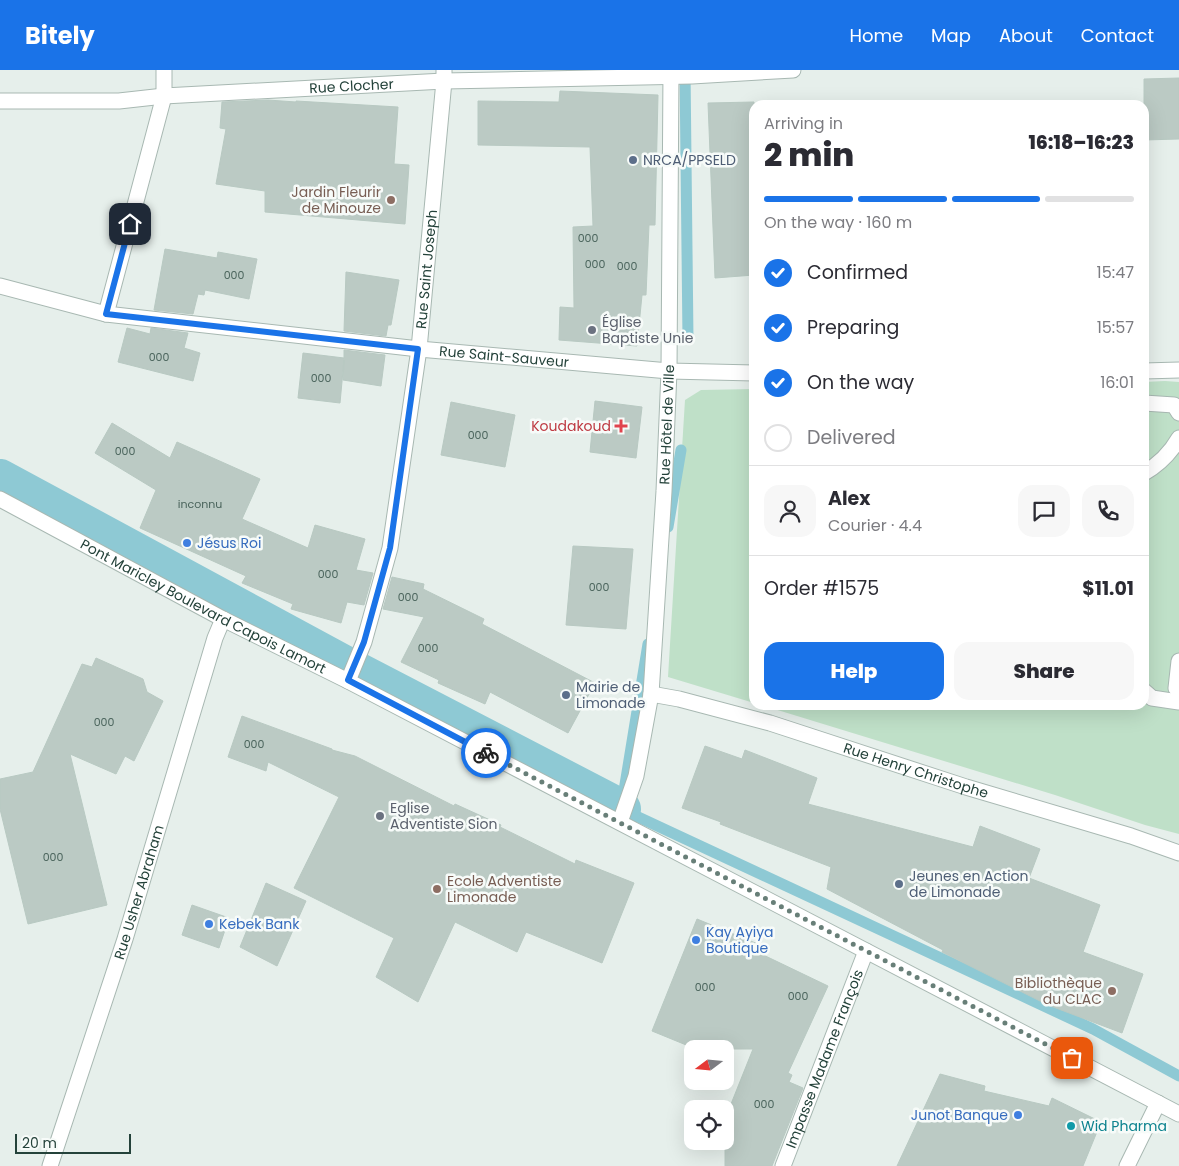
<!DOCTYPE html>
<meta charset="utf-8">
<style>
:root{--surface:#fff;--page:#f7f7f7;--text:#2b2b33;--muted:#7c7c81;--line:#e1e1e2;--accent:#1a73e8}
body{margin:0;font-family:Poppins,sans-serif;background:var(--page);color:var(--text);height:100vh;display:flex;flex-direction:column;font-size:19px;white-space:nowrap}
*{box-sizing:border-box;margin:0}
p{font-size:16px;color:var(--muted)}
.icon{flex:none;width:28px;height:28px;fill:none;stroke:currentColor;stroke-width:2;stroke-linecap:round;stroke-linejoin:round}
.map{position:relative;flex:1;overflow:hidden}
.details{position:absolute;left:749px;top:30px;width:400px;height:610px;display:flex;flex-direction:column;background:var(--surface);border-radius:15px;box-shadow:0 5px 20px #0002}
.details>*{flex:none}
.needle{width:32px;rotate:254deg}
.controls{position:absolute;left:684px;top:970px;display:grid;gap:10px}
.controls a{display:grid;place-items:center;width:50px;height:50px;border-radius:10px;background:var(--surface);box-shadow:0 5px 20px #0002;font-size:25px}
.scale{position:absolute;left:15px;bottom:12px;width:116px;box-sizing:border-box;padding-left:5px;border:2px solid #24423a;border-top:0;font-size:14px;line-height:18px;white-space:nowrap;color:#24423a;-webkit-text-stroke:4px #f7fbf9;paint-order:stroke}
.pin{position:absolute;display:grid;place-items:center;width:42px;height:42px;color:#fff;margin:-21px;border-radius:10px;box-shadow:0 2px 8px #0006}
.courier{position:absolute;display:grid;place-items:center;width:50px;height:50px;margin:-25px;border:4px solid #1a73e8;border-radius:50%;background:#fff;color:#222;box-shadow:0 1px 6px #0007}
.head em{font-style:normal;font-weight:800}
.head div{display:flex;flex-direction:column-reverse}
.head{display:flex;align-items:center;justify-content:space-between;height:85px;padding:0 15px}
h1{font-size:32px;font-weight:800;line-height:38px}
.bar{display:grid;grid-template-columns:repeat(4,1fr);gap:8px 5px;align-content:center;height:60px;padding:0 15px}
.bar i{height:6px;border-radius:4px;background:var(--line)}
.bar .on{background:var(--accent)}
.bar p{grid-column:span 4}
.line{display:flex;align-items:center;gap:12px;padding:0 15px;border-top:1px solid var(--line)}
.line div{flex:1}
.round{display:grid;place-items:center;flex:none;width:52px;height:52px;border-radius:15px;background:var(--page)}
ol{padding:0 15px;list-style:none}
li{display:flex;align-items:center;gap:15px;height:55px}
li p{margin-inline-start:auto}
li .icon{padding:5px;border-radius:50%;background:var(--accent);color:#fff;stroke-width:4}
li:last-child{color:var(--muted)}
li i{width:28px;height:28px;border:2px solid var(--line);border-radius:50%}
.primary-button{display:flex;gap:10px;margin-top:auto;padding:10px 15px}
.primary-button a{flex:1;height:58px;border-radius:15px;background:var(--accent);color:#fff;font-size:20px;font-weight:800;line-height:58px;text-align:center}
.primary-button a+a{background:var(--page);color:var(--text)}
header{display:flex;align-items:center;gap:30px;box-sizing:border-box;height:70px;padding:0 25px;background:var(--accent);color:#fff}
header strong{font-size:24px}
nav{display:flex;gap:28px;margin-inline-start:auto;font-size:18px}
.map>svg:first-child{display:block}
.green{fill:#bfe0c8}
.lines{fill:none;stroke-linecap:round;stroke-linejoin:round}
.stream{stroke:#8ec9d4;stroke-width:11}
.canal{stroke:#8ec9d4;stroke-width:40}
.building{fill:#bbcac4;stroke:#b8c9c2}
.pedestrian-casing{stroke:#a8b8b2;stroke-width:17}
.minor-casing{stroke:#a8b8b2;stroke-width:17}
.tertiary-casing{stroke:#a8b8b2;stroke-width:17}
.pedestrian{stroke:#fff;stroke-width:15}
.minor{stroke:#fff;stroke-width:15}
.tertiary{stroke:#fff;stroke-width:15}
.done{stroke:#687f78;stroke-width:5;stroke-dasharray:0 9}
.route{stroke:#1a73e8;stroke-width:6}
.service-dot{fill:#5c6f8a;stroke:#f7fbf9;stroke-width:2}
.education-dot{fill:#8d6e63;stroke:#f7fbf9;stroke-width:2}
.worship-dot{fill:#6b7280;stroke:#f7fbf9;stroke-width:2}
.health-dot{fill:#e0444e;stroke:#f7fbf9;stroke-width:2}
.shop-dot{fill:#3f7fe0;stroke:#f7fbf9;stroke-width:2}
.culture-dot{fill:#0f9aa8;stroke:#f7fbf9;stroke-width:2}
.labels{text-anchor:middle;stroke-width:5;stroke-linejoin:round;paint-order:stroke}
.number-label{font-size:11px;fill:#4a645c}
.street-label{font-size:14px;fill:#24423a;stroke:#f7fbf9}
.service-label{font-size:14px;fill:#4e5e75;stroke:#f7fbf9;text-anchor:start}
.education-label{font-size:14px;fill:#785e54;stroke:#f7fbf9;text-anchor:end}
.worship-label{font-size:14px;fill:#5b616d;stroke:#f7fbf9;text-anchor:start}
.health-label{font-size:14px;fill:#be3a42;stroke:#f7fbf9;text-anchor:end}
.shop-label{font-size:14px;fill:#366cbe;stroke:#f7fbf9;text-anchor:start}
.culture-label{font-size:14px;fill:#0d838f;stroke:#f7fbf9;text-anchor:start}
</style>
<header>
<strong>Bitely</strong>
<nav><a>Home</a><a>Map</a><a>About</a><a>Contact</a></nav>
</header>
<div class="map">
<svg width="1179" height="1096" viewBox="0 0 1179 1096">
<rect width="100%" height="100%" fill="#e6efeb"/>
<path class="green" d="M1165 311 1179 312V764L1145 755 1055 725 761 635H1144V312Z
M754 319V633L668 607 685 330 701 320Z"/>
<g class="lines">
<path class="stream" d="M685 0 688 269
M668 457 681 380
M648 574 621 739 1031 930 1093 959 1179 1006"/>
<path class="canal" d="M0 409 342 594 621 739"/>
</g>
<path class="building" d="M1179 8V69L1144 70V9Z
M560 21 658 25 655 155H649L646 225H642L637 276 559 270 560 237 574 238 573 157 593 156 590 77 478 75V31L559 32Z
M268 30 296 32V31L398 37 394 94 409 95 405 154 265 142V121L216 114 226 59 220 58 222 32Z
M754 32V205L715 208 708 33Z
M165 179 217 188 218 182 257 189 249 229 205 220 204 225 198 224 193 244 154 240Z
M346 202 399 210 391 255H388L386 266 344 261Z
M127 258 150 264 151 258 188 263 184 278 200 283 193 311 118 292Z
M344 280 385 285 381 316 343 310 344 290 340 333 298 328 303 283 344 288Z
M595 331 642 337 636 388 590 382Z
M451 332 515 345 505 397 441 385Z
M112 353 170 388 177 372 260 409 242 449 308 478 315 455 365 469 356 500 373 503 364 535 347 532 341 553 291 539 293 534 242 513 246 506 140 458 156 420 95 383Z
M573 476 633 479 626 559 566 555Z
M392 507 424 514 423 519 484 549 482 554 595 613 568 663 490 622 485 634 438 613 439 610 401 592 424 547 383 539Z
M96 588 143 609 147 622 163 631 134 691 125 686 116 704 70 684 107 835 28 854 0 739V709L33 702 82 594 92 597Z
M242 646 332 679V680L355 686 454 736 455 734 501 755 500 757 575 794 576 790 634 813 602 893 526 862 517 882 455 852 418 932 376 907 394 868 294 818 339 727 268 692 266 701 228 687Z
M705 676 742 689 745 680 817 708 808 734 973 777 980 756 1040 779 1029 808 1100 835 1083 882 1143 904 1122 963 1048 935 942 882 943 880 827 819 831 797 720 754 721 752 682 738Z
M266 813 306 831 277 896 240 877Z
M192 835 229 848 219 878 182 865Z
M697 849 758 874 755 881 828 916 788 1003 792 1005 789 1012 803 1018 772 1096H725V1049L753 979H696L652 961Z
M940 1004 985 1016 984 1021 1049 1036 1052 1028 1101 1052 1083 1096H897Z"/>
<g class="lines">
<defs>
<path id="pedestrian" d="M1144 333 1174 335 1179 343
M1144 403C1158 395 1171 382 1179 368
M1179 591 1176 618 1179 620
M1144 621 1152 628 1179 632"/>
<g id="minor">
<path id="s1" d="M0 31H119L164 26 444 11 692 6 793 0"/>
<path id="s2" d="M0 216 106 244 419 279 669 301 754 303"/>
<path d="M106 244 164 26V0"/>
<path d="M1144 301 1179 300"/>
<path id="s3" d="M348 611 364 572 390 478 419 279 444 11V0"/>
<path id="s4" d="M651 624 679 629 770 653 966 717 1131 766 1179 783"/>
<path id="s5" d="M620 752 636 706 651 624 664 421 669 301 671 0"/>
<path id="s6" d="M50 1096 125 869 215 568 223 549"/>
<path id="s7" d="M783 1096 866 881"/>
<path d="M1127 1096 1158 1033"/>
</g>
<g id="tertiary">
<path id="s8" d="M0 429 223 549 348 611 1179 1044"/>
</g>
</defs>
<use href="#pedestrian" class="pedestrian-casing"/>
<use href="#minor" class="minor-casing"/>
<use href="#tertiary" class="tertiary-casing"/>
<use href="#pedestrian" class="pedestrian"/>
<use href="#minor" class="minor"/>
<use href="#tertiary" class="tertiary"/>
</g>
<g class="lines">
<path class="done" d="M486 683 1072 988"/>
<path class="route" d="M130 154 106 244 418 279 390 478 364 572 348 610 486 683"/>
</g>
<g class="service-dot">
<circle cx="633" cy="90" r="5"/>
<circle cx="566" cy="625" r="5"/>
<circle cx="899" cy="814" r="5"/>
</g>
<g class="education-dot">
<circle cx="391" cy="130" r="5"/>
<circle cx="437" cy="819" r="5"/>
<circle cx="1112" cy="921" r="5"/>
</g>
<g class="worship-dot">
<circle cx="592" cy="260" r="5"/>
<circle cx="380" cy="746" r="5"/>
</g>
<path class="health-dot" d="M618.5 348.5h5v5h5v5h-5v5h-5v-5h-5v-5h5z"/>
<g class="shop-dot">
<circle cx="187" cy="473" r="5"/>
<circle cx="209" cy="854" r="5"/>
<circle cx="696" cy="870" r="5"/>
<circle cx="1018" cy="1045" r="5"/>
</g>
<circle class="culture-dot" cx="1071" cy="1056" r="5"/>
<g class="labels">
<g class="number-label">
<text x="588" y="172">000</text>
<text x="595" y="198">000</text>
<text x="627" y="200">000</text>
<text x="234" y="209">000</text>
<text x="159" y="291">000</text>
<text x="321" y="312">000</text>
<text x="478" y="369">000</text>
<text x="125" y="385">000</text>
<text x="200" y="438">inconnu</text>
<text x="328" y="508">000</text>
<text x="599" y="521">000</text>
<text x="408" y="531">000</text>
<text x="428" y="582">000</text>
<text x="104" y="656">000</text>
<text x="254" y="678">000</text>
<text x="53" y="791">000</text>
<text x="705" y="921">000</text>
<text x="798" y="930">000</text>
<text x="764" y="1038">000</text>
</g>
<g class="street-label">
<text dy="5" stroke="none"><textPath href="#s1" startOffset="352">Rue Clocher</textPath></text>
<text dy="5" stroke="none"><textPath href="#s3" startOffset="421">Rue Saint Joseph</textPath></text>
<text dy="5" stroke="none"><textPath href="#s2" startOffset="510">Rue Saint-Sauveur</textPath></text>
<text dy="5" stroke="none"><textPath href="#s5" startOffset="402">Rue Hôtel de Ville</textPath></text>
<text dy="5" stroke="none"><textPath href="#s8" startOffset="230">Pont Maricley Boulevard Capois Lamort</textPath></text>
<text dy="5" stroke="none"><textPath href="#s4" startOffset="276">Rue Henry Christophe</textPath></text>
<text dy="5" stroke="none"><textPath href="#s6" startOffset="288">Rue Usher Abraham</textPath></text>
<text dy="5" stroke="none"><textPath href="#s7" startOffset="115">Impasse Madame François</textPath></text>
</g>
<g class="service-label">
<text x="643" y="95">NRCA/PPSELD</text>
<text x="576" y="622">Mairie de<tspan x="576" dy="16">Limonade</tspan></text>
<text x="909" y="811">Jeunes en Action<tspan x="909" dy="16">de Limonade</tspan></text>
</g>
<g class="education-label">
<text x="381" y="127">Jardin Fleurir<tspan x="381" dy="16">de Minouze</tspan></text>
<text x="447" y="816" text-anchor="start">Ecole Adventiste<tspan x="447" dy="16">Limonade</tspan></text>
<text x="1102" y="918">Bibliothèque<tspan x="1102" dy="16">du CLAC</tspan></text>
</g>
<g class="worship-label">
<text x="602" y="257">Église<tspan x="602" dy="16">Baptiste Unie</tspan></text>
<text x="390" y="743">Eglise<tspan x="390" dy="16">Adventiste Sion</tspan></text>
</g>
<g class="health-label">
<text x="611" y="361">Koudakoud</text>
</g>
<g class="shop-label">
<text x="197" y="478">Jésus Roi</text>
<text x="219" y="859">Kebek Bank</text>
<text x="706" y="867">Kay Ayiya<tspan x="706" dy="16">Boutique</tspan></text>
<text x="1008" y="1050" text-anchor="end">Junot Banque</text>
</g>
<g class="culture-label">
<text x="1081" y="1061">Wid Pharma</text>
</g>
</g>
</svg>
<div class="controls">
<a><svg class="needle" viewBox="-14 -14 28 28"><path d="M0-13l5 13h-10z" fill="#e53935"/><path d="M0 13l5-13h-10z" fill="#7c7c81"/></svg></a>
<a><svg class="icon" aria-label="locate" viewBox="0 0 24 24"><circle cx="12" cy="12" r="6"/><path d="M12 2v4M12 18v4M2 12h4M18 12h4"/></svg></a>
</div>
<div class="scale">20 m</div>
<div class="pin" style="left:1072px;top:988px;background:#ea580c"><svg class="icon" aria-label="bag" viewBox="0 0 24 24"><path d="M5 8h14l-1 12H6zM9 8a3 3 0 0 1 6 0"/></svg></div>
<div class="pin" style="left:130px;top:154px;background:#1f2937"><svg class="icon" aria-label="home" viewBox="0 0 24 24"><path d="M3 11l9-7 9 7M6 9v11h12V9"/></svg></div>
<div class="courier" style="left:486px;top:683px"><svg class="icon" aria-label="bike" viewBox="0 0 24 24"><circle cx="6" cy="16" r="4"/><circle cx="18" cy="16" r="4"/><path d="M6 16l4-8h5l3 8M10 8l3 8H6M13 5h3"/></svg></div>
<section class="details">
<div class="head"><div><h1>2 min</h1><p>Arriving in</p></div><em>16:18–16:23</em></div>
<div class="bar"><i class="on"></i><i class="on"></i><i class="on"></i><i></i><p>On the way · 160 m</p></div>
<ol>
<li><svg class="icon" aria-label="check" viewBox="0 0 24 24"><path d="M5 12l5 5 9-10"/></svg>Confirmed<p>15:47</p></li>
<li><svg class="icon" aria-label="check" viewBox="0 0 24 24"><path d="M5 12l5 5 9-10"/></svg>Preparing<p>15:57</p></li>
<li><svg class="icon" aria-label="check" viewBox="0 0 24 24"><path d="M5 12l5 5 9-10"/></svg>On the way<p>16:01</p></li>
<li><i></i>Delivered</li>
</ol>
<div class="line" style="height:90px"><a class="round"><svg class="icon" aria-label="person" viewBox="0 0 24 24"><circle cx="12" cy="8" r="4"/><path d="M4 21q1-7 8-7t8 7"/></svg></a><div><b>Alex</b><p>Courier · 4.4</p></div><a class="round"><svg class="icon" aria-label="chat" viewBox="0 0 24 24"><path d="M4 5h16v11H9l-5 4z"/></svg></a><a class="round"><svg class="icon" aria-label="phone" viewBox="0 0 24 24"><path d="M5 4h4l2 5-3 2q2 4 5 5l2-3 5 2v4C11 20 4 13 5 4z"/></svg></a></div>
<div class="line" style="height:65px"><div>Order #1575</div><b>$11.01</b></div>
<div class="primary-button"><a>Help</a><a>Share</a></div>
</section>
</div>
